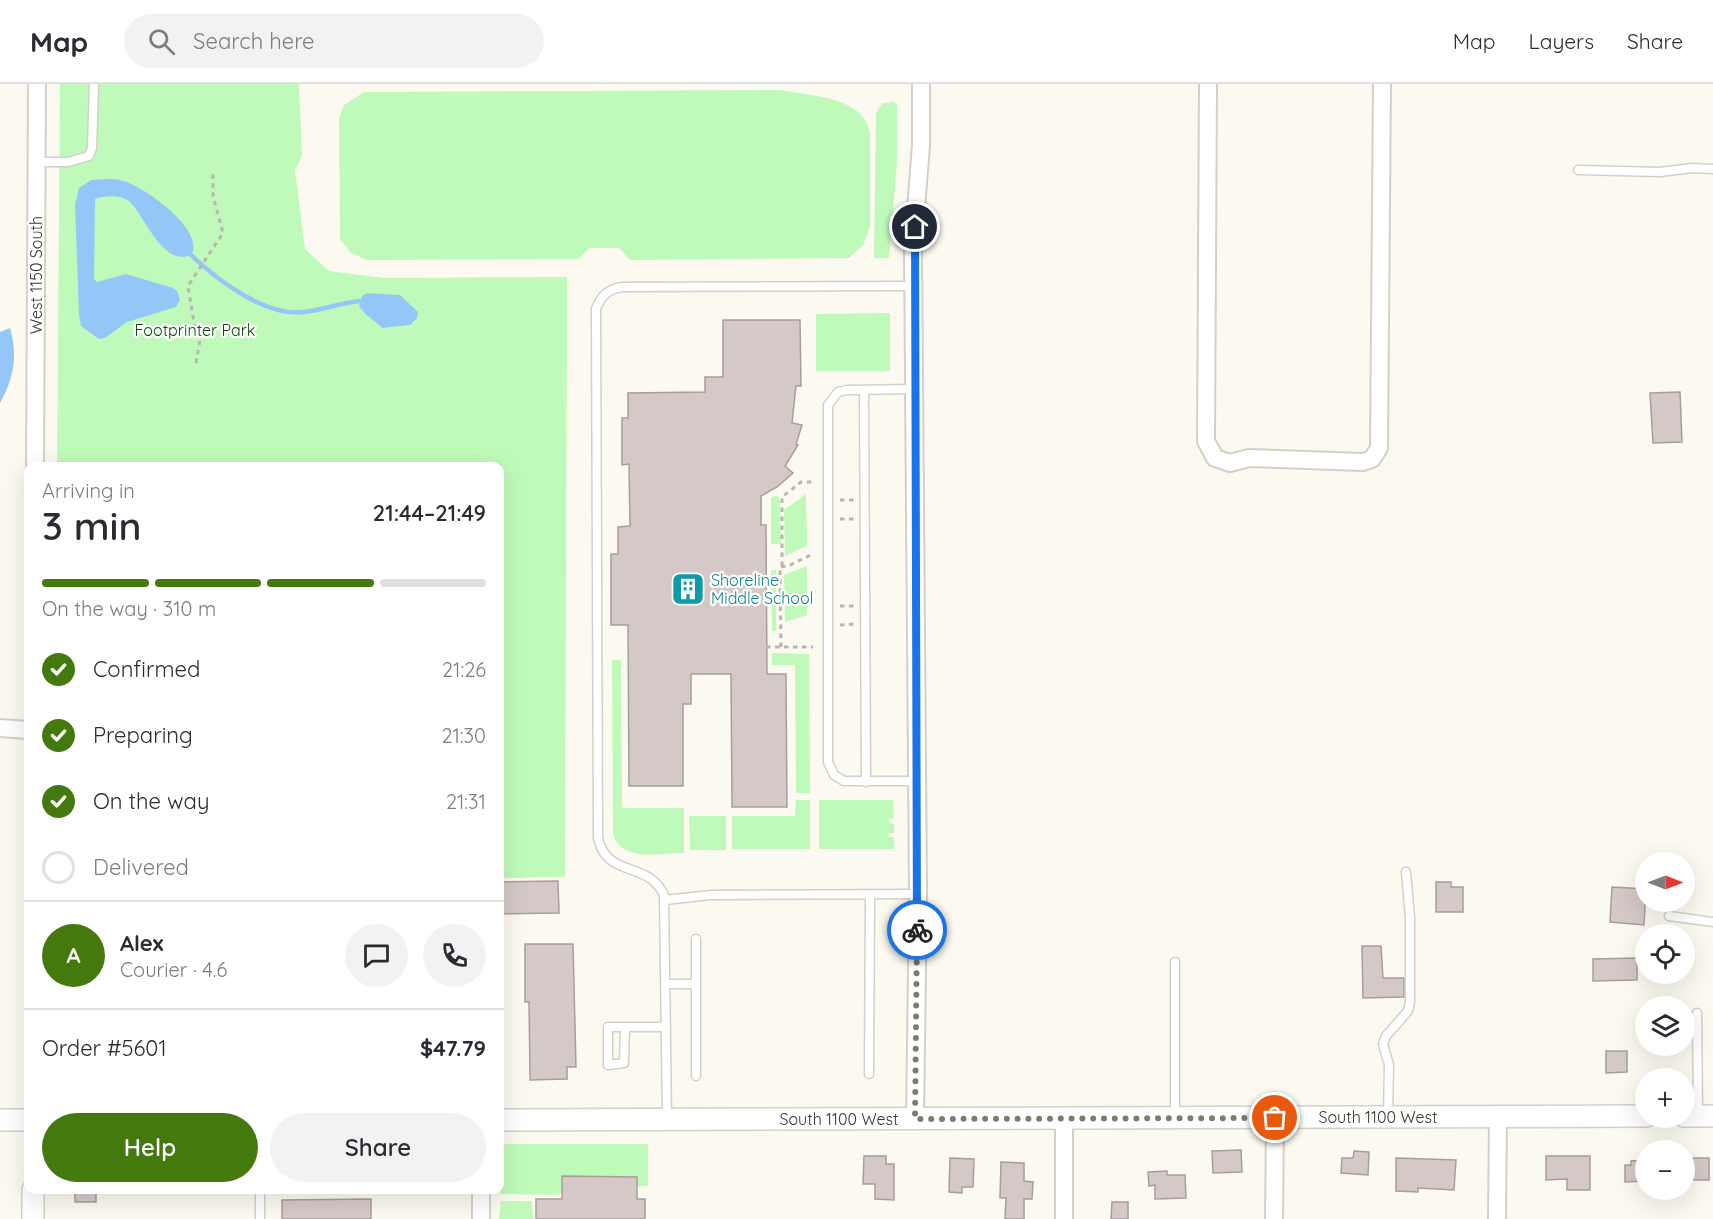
<!DOCTYPE html>
<meta charset="utf-8">
<style>
:root{--surface:#fff;--page:#f2f2f3;--text:#2b2b33;--muted:#7c7c81;--line:#e1e1e2;--accent:#447a0d}
body{margin:0;font-family:Quicksand,sans-serif;background:var(--page);color:var(--text);height:100vh;display:flex;flex-direction:column;font-size:22px;white-space:nowrap}
*{box-sizing:border-box;margin:0}
p{font-size:20px;color:var(--muted)}
.icon{flex:none;width:33px;height:33px;fill:none;stroke:currentColor;stroke-width:2;stroke-linecap:round;stroke-linejoin:round}
.map{position:relative;flex:1;overflow:hidden}
.details{position:absolute;left:24px;top:378px;width:480px;height:732px;display:flex;flex-direction:column;background:var(--surface);border-radius:12px;box-shadow:0 6px 24px #0002}
.details>*{flex:none}
.needle{width:39px;rotate:90deg}
.tools{position:absolute;left:1635px;top:768px;display:grid;gap:12px}
.tools a{display:grid;place-items:center;width:60px;height:60px;border-radius:50%;background:var(--surface);box-shadow:0 6px 24px #0002;font-size:30px}
.pin{position:absolute;display:grid;place-items:center;width:51px;height:51px;color:#fff;margin:-26px;border:3px solid #fff;border-radius:50%;box-shadow:0 2px 6px #0007}
.courier{position:absolute;display:grid;place-items:center;width:60px;height:60px;margin:-30px;border:4px solid #1a73e8;border-radius:50%;background:#fff;color:#222;box-shadow:0 2px 8px #0007}
.headline em{font-style:normal;font-weight:600}
.headline div{display:flex;flex-direction:column-reverse}
.headline{display:flex;align-items:center;justify-content:space-between;height:102px;padding:0 18px}
h1{font-size:39px;font-weight:600;line-height:45px}
.bar{display:grid;grid-template-columns:repeat(4,1fr);gap:9px 6px;align-content:center;height:72px;padding:0 18px}
.bar i{height:8px;border-radius:4px;background:var(--line)}
.bar .on{background:var(--accent)}
.bar p{grid-column:span 4}
.line{display:flex;align-items:center;gap:15px;padding:0 18px;border-top:2px solid var(--line)}
.line div{flex:1}
.round{display:grid;place-items:center;flex:none;width:63px;height:63px;border-radius:32px;background:var(--page)}
ol{padding:0 18px;list-style:none}
li{display:flex;align-items:center;gap:18px;height:66px}
li p{margin-inline-start:auto}
li .icon{padding:6px;border-radius:50%;background:var(--accent);color:#fff;stroke-width:4}
li:last-child{color:var(--muted)}
li i{width:33px;height:33px;border:3px solid var(--line);border-radius:50%}
.primary-button{display:flex;gap:12px;margin-top:auto;padding:12px 18px}
.primary-button a{flex:1;height:69px;border-radius:36px;background:var(--accent);color:#fff;font-size:24px;font-weight:600;line-height:69px;text-align:center}
.primary-button a+a{background:var(--page);color:var(--text)}
header{display:flex;align-items:center;gap:36px;box-sizing:border-box;height:84px;padding:0 30px;background:var(--surface);border-bottom:2px solid var(--line)}
header strong{font-size:28px}
nav{display:flex;gap:33px;margin-inline-start:auto;font-size:21px}
.search{width:420px;height:54px;background:var(--page);display:flex;align-items:center;gap:15px;box-sizing:border-box;padding:0 21px;border-radius:33px;color:var(--muted);font-size:22px}
.map>svg:first-child{display:block}
.green{fill:#c0faba}
.water{fill:#94c7f8}
.lines{fill:none;stroke-linecap:round;stroke-linejoin:round}
.stream{stroke:#94c7f8;stroke-width:4.5}
.building{fill:#d5c9c8;stroke:#a89d9c;stroke-width:1.5}
.service-casing{stroke:#d3d1c7;stroke-width:11}
.minor-casing{stroke:#d3d1c7;stroke-width:20}
.tertiary-casing{stroke:#d3d1c7;stroke-width:24}
.path{stroke:#b8b6ae;stroke-width:3;stroke-dasharray:4.5 4.5;stroke-linecap:butt}
.service{stroke:#fff;stroke-width:8}
.minor{stroke:#fff;stroke-width:16}
.tertiary{stroke:#fff;stroke-width:21}
.done{stroke:#7c7b74;stroke-width:6;stroke-dasharray:0 10.8}
.route{stroke:#1a73e8;stroke-width:8}
.labels{text-anchor:middle;stroke-width:4.5;stroke-linejoin:round;paint-order:stroke}
.street-label{font-size:16px;fill:#373632;stroke:#fff}
.park-label{font-size:16px;fill:#0a4807;stroke:#fff}
.culture-label{font-size:16px;fill:#0d838f;stroke:#fff;text-anchor:start}
</style>
<header>
<strong>Map</strong>
<div class="search"><svg class="icon" aria-label="search" viewBox="0 0 24 24"><circle cx="10" cy="10" r="6"/><path d="M15 15l6 6"/></svg>Search here</div>
<nav><a>Map</a><a>Layers</a><a>Share</a></nav>
</header>
<div class="map">
<svg width="1713" height="1135" viewBox="0 0 1713 1135">
<rect width="100%" height="100%" fill="#fcfaf0"/>
<path class="green" d="M60 0H299L302 72 295 86 305 165 329 187 384 194 567 193 565 793 500 794V382H57Z
M780 6C810 12 863 12 870 48V144L863 161 849 174 630 176 619 164H590L578 175 366 176 350 168 340 155 339 34 344 21 364 8Z
M894 18 897 21V76L889 174H874L876 29 882 19Z
M890 229V287H816V230Z
M806 410 807 462 785 472 784 426Z
M777 411 780 416 781 460H771V414Z
M807 482V531L785 538 784 491Z
M771 486H776V547H772Z
M772 569 809 570 810 709H796L795 581H772Z
M612 576H621L622 724H684V769C661 769 619 779 613 749Z
M796 716H810V765H732V732H795Z
M819 716H893L894 735H889V739L894 740V749H889V753H894V765H819Z
M689 732H726V766H690Z
M503 1060H648V1102L637 1103V1093L563 1092 562 1108 558 1111 500 1110V1063Z
M501 1117H532L533 1135H499Z"/>
<path class="water" d="M91 96C100 96 111 94 120 96 141 100 207 146 191 171 163 183 145 133 131 119 123 111 106 111 95 115L94 195 97 198 126 190 173 204 177 207 180 216 176 223 127 238 105 254 99 255 81 242 79 230 75 121 79 104Z
M367 209 400 211 418 228 417 234 410 241 382 244C375 236 365 232 359 222L362 212Z
M10 244C18 272 14 294 0 319V248Z"/>
<g class="lines">
<path class="stream" d="M191 171C217 196 266 233 304 228 323 226 340 219 359 217"/>
</g>
<path class="building" d="M723 236H800L801 302H796L792 339 802 341 796 360 798 361 785 382 793 389 777 403 761 412V441H766L767 590H786L787 723H732L731 590H691V620H683V702H629L628 541H611V470H618V443L630 442 629 380 622 381V334H628V309L705 308V293H723Z
M1680 308 1682 358 1653 359 1650 309Z
M558 797 559 829 500 830V798Z
M1436 798H1451V803H1463V828H1436Z
M1612 803 1646 805 1644 841 1610 838Z
M525 860H573L576 983H567V995L530 996 529 918H525Z
M1362 862H1381L1383 894H1404V913L1363 914Z
M1637 874V896L1593 897V875Z
M1606 967H1627V988L1606 989Z
M1241 1066 1242 1088 1213 1089 1212 1067Z
M1354 1067 1369 1068 1368 1091 1341 1089 1342 1074H1353Z
M864 1072H886V1080H894V1116L875 1115V1100H863Z
M1546 1072H1590V1106H1567V1095L1546 1096Z
M950 1074 974 1075 973 1103H962V1109L949 1108Z
M1396 1074 1456 1076 1454 1106 1418 1104V1108L1396 1107Z
M1684 1074H1709V1096H1684Z
M1645 1076V1097L1625 1098V1081H1631V1077Z
M1001 1078 1024 1079V1097L1033 1098 1032 1115H1024V1135H1005L1006 1114H1000Z
M1167 1087V1091H1185L1186 1114 1155 1115V1101L1149 1102 1148 1088Z
M562 1092 637 1093V1115H645V1135H536V1115H562Z
M75 1106H96V1118H75Z
M371 1115V1135H282V1116Z
M1112 1118H1128V1135H1111Z"/>
<g class="lines">
<defs>
<path id="service" d="M37 78H68L89 72 92 64 94 0
M1578 86 1660 88 1692 84 1713 85
M914 305 847 306 838 308 828 321V678L834 691 844 697H917
M864 306 866 698
M665 816 711 811 918 810
M1669 832 1713 838
M696 855V992
M1175 878V1033
M666 900H696
M1697 929 1698 1031
M625 943 624 979 608 981V943H666
M869 990 870 811
M1388 1032 1389 981 1383 960 1386 952 1408 927 1410 918V834L1406 788
M667 1035 664 811C648 776 607 795 598 754L596 225C601 212 608 205 622 203L913 202
M260 1135V1106"/>
<path id="minor" d="M1208 0 1206 357 1215 374 1230 379 1249 374 1363 378 1372 375 1379 364 1382 0
M35 382 37 0
M0 644 28 646
M915 1035 918 810 913 163 921 61V0
M481 1106V1135
M1064 1135V1035
M1274 1135 1275 1034
M1497 1135 1498 1032"/>
<path id="tertiary" d="M1684 1032H1713
M0 1036H28
M500 1036 1646 1032
M33 1106V1135"/>
</defs>
<use href="#service" class="service-casing"/>
<use href="#minor" class="minor-casing"/>
<use href="#tertiary" class="tertiary-casing"/>
<path class="path" d="M196 279 200 256 194 239 188 202 223 149 213 112V88
M840 416H854
M840 435H854
M782 482V413L801 398H812
M840 522H855
M840 541 855 540
M766 563H813
M781 563 780 483 790 481 813 470"/>
<use href="#service" class="service"/>
<use href="#minor" class="minor"/>
<use href="#tertiary" class="tertiary"/>
</g>
<g class="lines">
<path class="done" d="M917 846 915 1035 1275 1034"/>
<path class="route" d="M915 143 917 846"/>
</g>
<defs>
<symbol id="building-square" viewBox="-11 -11 22 22"><rect x="-9" y="-9" width="18" height="18" rx="4" fill="#0f9aa8" stroke="#fff"/><path d="M-4-6H4V6H1V3H-1V6H-4ZM-2.5-4.3h1.7v1.8h-1.7ZM.8-4.3h1.7v1.8H.8ZM-2.5-1h1.7V.8h-1.7ZM.8-1h1.7V.8H.8Z" fill="#fff"/></symbol>
</defs>
<g fill-rule="evenodd">
<use href="#building-square" x="669" y="486" width="38" height="38"/>
</g>
<g class="labels">
<g class="street-label">
<text transform="translate(36 191) rotate(-90)" y="6">West 1150 South</text>
<text x="1378" y="1039">South 1100 West</text>
<text x="839" y="1041">South 1100 West</text>
</g>
<g class="park-label">
<text x="195" y="252">Footprinter Park</text>
</g>
<g class="culture-label">
<text x="711" y="502">Shoreline<tspan x="711" dy="18">Middle School</tspan></text>
</g>
</g>
</svg>
<div class="tools">
<a><svg class="needle" viewBox="-14 -14 28 28"><path d="M0-13l5 13h-10z" fill="#e53935"/><path d="M0 13l5-13h-10z" fill="#7c7c81"/></svg></a>
<a><svg class="icon" aria-label="locate" viewBox="0 0 24 24"><circle cx="12" cy="12" r="6"/><path d="M12 2v4M12 18v4M2 12h4M18 12h4"/></svg></a>
<a><svg class="icon" aria-label="layers" viewBox="0 0 24 24"><path d="M12 4l9 5-9 5-9-5zM3 14l9 5 9-5"/></svg></a>
<a>+</a>
<a>−</a>
</div>
<div class="pin" style="left:1275px;top:1034px;background:#ea580c"><svg class="icon" aria-label="bag" viewBox="0 0 24 24"><path d="M5 8h14l-1 12H6zM9 8a3 3 0 0 1 6 0"/></svg></div>
<div class="pin" style="left:915px;top:143px;background:#1f2937"><svg class="icon" aria-label="home" viewBox="0 0 24 24"><path d="M3 11l9-7 9 7M6 9v11h12V9"/></svg></div>
<div class="courier" style="left:917px;top:846px"><svg class="icon" aria-label="bike" viewBox="0 0 24 24"><circle cx="6" cy="16" r="4"/><circle cx="18" cy="16" r="4"/><path d="M6 16l4-8h5l3 8M10 8l3 8H6M13 5h3"/></svg></div>
<section class="details">
<div class="headline"><div><h1>3 min</h1><p>Arriving in</p></div><em>21:44–21:49</em></div>
<div class="bar"><i class="on"></i><i class="on"></i><i class="on"></i><i></i><p>On the way · 310 m</p></div>
<ol>
<li><svg class="icon" aria-label="check" viewBox="0 0 24 24"><path d="M5 12l5 5 9-10"/></svg>Confirmed<p>21:26</p></li>
<li><svg class="icon" aria-label="check" viewBox="0 0 24 24"><path d="M5 12l5 5 9-10"/></svg>Preparing<p>21:30</p></li>
<li><svg class="icon" aria-label="check" viewBox="0 0 24 24"><path d="M5 12l5 5 9-10"/></svg>On the way<p>21:31</p></li>
<li><i></i>Delivered</li>
</ol>
<div class="line" style="height:108px"><b class="round" style="background:var(--accent);color:#fff">A</b><div><b>Alex</b><p>Courier · 4.6</p></div><a class="round"><svg class="icon" aria-label="chat" viewBox="0 0 24 24"><path d="M4 5h16v11H9l-5 4z"/></svg></a><a class="round"><svg class="icon" aria-label="phone" viewBox="0 0 24 24"><path d="M5 4h4l2 5-3 2q2 4 5 5l2-3 5 2v4C11 20 4 13 5 4z"/></svg></a></div>
<div class="line" style="height:78px"><div>Order #5601</div><b>$47.79</b></div>
<div class="primary-button"><a>Help</a><a>Share</a></div>
</section>
</div>
